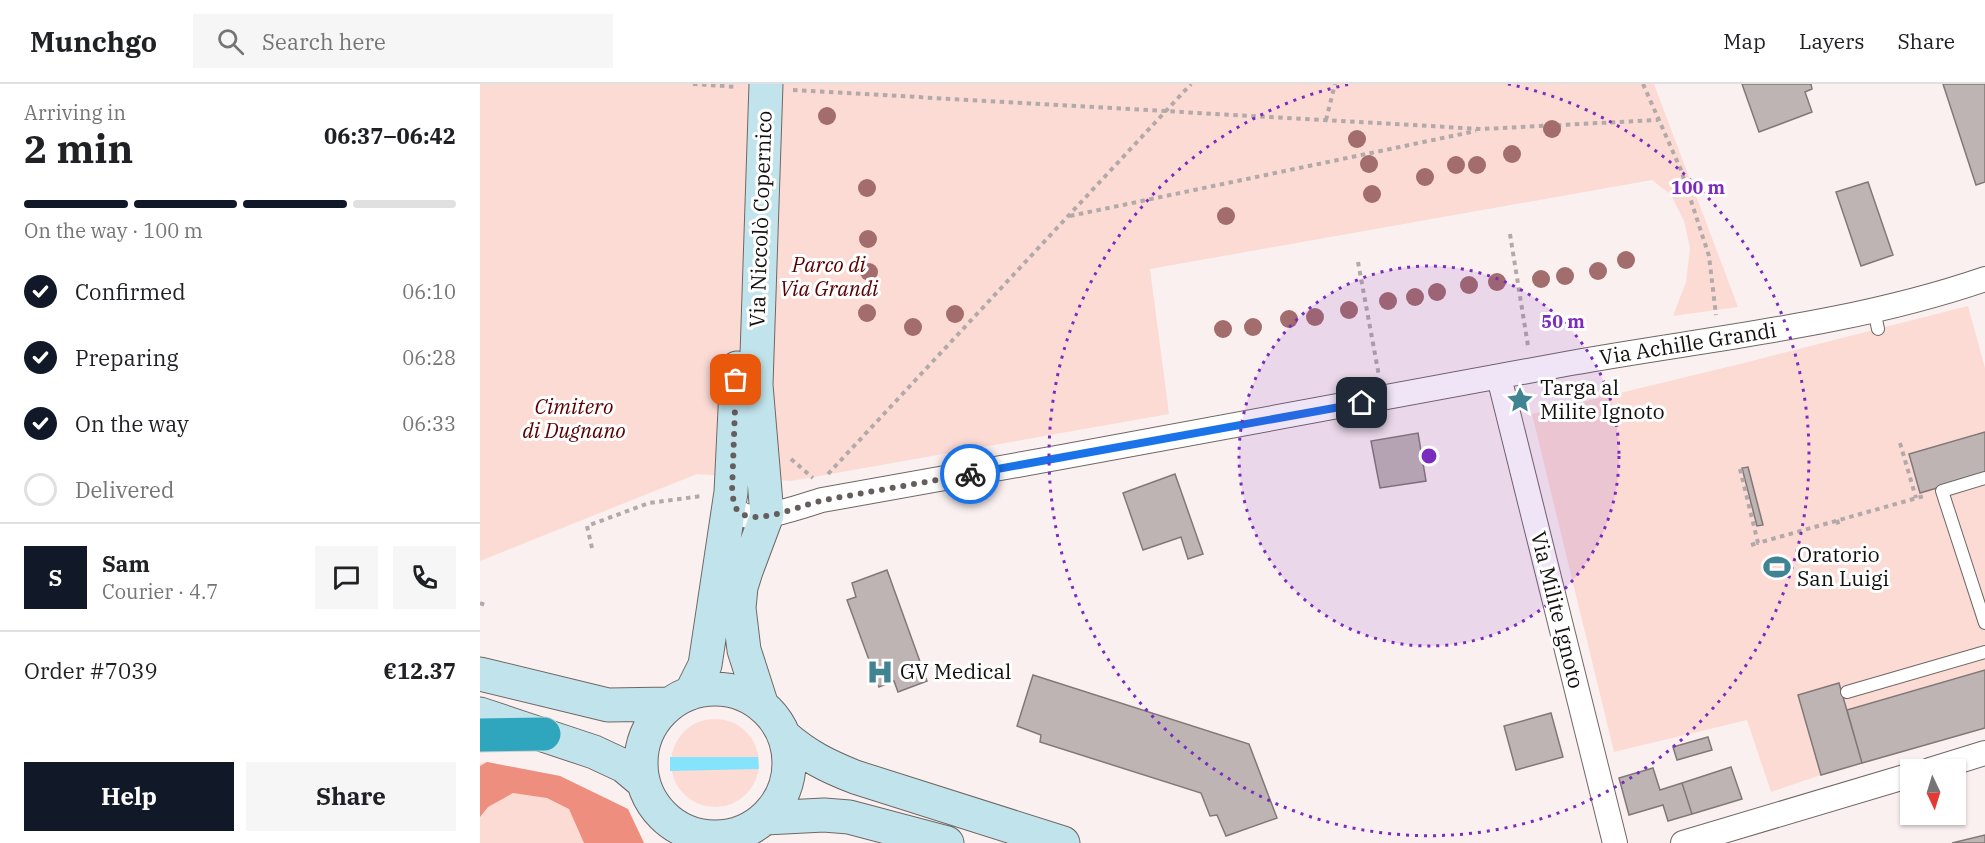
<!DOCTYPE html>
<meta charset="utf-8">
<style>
:root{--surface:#fff;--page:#f6f6f6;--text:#202124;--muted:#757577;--line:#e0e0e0;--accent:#111827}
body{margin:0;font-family:"IBM Plex Serif",serif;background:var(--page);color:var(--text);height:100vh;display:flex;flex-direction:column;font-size:22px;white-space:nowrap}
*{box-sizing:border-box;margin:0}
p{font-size:20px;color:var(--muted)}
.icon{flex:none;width:33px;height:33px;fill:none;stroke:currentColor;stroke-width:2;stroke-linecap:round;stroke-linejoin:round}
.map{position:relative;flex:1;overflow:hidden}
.side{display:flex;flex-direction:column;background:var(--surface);width:480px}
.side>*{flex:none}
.needle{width:39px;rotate:176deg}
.fabs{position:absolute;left:1420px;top:675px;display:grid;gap:12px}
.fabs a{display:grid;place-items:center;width:66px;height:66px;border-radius:0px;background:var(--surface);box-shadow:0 2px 4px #0004;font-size:30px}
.pin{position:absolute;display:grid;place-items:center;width:51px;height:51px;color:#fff;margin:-26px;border-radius:12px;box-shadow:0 3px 9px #0006}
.courier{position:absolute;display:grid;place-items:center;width:60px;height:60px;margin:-30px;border:4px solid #1a73e8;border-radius:50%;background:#fff;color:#222;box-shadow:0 2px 8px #0007}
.overview em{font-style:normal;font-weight:700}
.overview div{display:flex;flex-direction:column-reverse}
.overview{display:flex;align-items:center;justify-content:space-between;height:102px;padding:0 24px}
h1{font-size:39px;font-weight:700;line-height:45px}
.bar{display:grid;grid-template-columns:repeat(4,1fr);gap:9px 6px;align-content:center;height:72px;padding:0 24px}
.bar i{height:8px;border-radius:4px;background:var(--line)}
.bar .current{background:var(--accent)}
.bar p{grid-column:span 4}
.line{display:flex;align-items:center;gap:15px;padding:0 24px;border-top:2px solid var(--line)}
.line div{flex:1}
.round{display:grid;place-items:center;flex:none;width:63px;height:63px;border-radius:0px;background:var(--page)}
ol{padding:0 24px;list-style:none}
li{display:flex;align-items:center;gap:18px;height:66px}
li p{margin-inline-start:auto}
li .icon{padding:6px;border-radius:50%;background:var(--accent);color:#fff;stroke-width:4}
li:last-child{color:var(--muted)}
li i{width:33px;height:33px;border:3px solid var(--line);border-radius:50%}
.primary-button{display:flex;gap:12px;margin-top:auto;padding:12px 24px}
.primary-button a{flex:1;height:69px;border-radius:0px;background:var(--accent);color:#fff;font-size:24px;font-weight:700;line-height:69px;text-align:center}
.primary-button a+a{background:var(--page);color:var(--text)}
header{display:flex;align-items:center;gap:36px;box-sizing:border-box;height:84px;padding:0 30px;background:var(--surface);border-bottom:2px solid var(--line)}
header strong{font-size:28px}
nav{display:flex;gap:33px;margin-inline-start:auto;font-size:21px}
.search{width:420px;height:54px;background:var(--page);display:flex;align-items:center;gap:15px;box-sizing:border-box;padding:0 21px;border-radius:0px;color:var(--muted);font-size:22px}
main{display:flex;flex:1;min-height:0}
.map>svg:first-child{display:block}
.green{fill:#fcdbd5}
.forest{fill:#ed8e7f}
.water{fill:#85e4fb}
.building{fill:#beb4b3;stroke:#817877;stroke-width:1.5}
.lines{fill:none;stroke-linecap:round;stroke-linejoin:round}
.lane-casing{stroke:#6f6765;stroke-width:14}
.street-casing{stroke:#6f6765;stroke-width:26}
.secondary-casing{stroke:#6f6765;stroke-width:35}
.highway-casing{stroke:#d0cfcf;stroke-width:35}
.path{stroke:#b2aaa9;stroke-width:4;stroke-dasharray:4.5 4.5;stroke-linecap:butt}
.lane{stroke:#fff;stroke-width:12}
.street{stroke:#fff;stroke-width:24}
.secondary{stroke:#c1e4ec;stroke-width:33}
.highway{stroke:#2fa6be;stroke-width:33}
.tree{fill:#a26d6c}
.done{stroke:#645e5d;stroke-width:6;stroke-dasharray:0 10.8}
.route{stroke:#1a73e8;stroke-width:8}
.ring{fill:none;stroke:#7b2cbf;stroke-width:3;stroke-dasharray:3 6}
.labels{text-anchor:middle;stroke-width:6;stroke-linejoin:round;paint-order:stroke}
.street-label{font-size:21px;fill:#13100f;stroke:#fff}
.park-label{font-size:21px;font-style:italic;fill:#5a0100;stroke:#fff}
.poi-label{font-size:21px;fill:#13100f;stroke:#fff;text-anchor:start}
.centre{fill:#7b2cbf;stroke:#fff;stroke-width:3}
.ring-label{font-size:18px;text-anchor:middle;font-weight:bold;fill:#7b2cbf;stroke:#fff;stroke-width:6;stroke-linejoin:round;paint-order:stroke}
</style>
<header>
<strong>Munchgo</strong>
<div class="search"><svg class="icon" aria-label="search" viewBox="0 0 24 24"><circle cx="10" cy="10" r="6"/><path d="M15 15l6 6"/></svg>Search here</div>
<nav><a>Map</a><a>Layers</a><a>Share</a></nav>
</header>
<main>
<section class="side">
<div class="overview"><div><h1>2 min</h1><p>Arriving in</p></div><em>06:37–06:42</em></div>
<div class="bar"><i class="current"></i><i class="current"></i><i class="current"></i><i></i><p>On the way · 100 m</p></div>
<ol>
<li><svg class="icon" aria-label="check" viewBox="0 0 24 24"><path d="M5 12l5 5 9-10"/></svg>Confirmed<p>06:10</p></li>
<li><svg class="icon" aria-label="check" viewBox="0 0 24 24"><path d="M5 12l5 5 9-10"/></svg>Preparing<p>06:28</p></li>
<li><svg class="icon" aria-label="check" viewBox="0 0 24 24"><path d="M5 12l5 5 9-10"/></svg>On the way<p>06:33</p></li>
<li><i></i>Delivered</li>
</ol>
<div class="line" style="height:108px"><b class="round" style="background:var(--accent);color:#fff">S</b><div><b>Sam</b><p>Courier · 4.7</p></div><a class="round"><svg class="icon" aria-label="chat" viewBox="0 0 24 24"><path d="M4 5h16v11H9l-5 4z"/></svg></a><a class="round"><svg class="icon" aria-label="phone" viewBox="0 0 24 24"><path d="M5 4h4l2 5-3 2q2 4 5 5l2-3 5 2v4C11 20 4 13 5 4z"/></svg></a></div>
<div class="line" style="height:78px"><div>Order #7039</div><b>€12.37</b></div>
<div class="primary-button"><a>Help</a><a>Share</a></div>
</section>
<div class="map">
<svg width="1505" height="759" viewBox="0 0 1505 759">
<rect width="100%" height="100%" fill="#faf0ef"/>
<path class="green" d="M0 0H1174L1258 223 1193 232 1206 198 1210 164 1204 137 1191 111 1172 96 670 185 689 330 311 397 217 390 0 477Z
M1488 222 1505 284V644L1341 691 1291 708 1267 636 1134 668 1052 330 1260 280Z
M191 679a44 44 0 1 1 88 0a44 44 0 1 1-88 0Z
M7 678 80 692 148 725 164 759H0V679Z"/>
<path class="forest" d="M7 678 80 692 148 725 164 759H104L89 725 67 714 33 709 8 723 0 733V682Z"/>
<path class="water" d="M190 673H278L279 685 190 687Z"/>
<path class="building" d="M1262 0H1331L1332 5 1325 8 1332 28 1279 48Z
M1463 0H1505V98L1496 101Z
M1388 98 1413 171 1381 182 1356 108Z
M1505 348V390L1440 409 1429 370Z
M938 349 946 397 900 404 891 357Z
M1268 383 1283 441 1277 442 1262 384Z
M695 390 723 470 708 475 701 453 663 466 643 409Z
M407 486 447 597 418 608 414 597 399 603 367 516 376 513 372 499Z
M1505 586V644L1382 679 1367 626Z
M553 591 769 660 797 734 746 752 737 731 730 732 721 709 560 658 561 651 537 642Z
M1359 599 1382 679 1341 691 1318 611Z
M1071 629 1083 673 1036 686 1024 642Z
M1228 653 1232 666 1197 676 1193 663Z
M1251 683 1262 715 1212 730 1202 699Z
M1173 684 1180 706 1202 699 1212 730 1188 737 1183 721 1149 731 1139 694Z
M1505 751V759H1472Z"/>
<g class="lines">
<defs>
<path id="lane" d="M1394 226 1398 245
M1505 394 1462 407 1505 539
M1367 608 1505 568"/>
<path id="street" d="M1019 293 1135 759
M251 408C253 414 253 422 257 427 271 442 324 421 342 416 592 372 842 325 1091 279 1230 254 1371 241 1505 195
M1450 686 1505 669
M1203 759 1431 691"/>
<path id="secondary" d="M0 590 128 621 190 620
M161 679a74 74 0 1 1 148 0a74 74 0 1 1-148 0Z
M211 609 225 581 251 408 257 284
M282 622 264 566 259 524 261 503 266 487 287 431 276 301 286 0
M0 630 114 668 144 682 163 698
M304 652C327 672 347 682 375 693L583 759
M285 734 344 731 369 733 467 759"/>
<path id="highway" d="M0 651 64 650"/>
</defs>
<use href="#lane" class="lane-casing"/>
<use href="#street" class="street-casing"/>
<use href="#secondary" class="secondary-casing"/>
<use href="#highway" class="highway-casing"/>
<path class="path" d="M213 0 258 3
M1163 0 1201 86 1229 172 1236 231
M313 6 1002 45 1178 36
M846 36 855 0
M590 132 996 47
M1030 150 1048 262
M878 178 899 292
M1420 359 1436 414
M311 375 333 394
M1260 385 1278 459 1444 412
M348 390 711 0
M1357 436 1359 442
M1271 461 1278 459
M112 464 107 442 169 419 222 412
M0 519 5 521"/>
<use href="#lane" class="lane"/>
<use href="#street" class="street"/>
<use href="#secondary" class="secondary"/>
<use href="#highway" class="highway"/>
</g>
<g class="tree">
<circle cx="347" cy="32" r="9"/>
<circle cx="1072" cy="45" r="9"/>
<circle cx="877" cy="55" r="9"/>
<circle cx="1032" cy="70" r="9"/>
<circle cx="889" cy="80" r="9"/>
<circle cx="976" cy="81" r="9"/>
<circle cx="997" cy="81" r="9"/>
<circle cx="945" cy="93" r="9"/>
<circle cx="387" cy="104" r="9"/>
<circle cx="892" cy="110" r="9"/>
<circle cx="746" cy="132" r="9"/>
<circle cx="388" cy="155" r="9"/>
<circle cx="1146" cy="176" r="9"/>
<circle cx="1118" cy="187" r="9"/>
<circle cx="389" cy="188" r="9"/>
<circle cx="1085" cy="192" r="9"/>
<circle cx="1061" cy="195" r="9"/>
<circle cx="1017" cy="198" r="9"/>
<circle cx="989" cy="201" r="9"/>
<circle cx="957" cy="208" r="9"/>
<circle cx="935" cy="213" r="9"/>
<circle cx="908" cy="217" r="9"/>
<circle cx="869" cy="226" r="9"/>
<circle cx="387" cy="229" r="9"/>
<circle cx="475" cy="230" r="9"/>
<circle cx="835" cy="233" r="9"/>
<circle cx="809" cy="235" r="9"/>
<circle cx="433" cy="243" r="9"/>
<circle cx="773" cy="243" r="9"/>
<circle cx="743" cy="245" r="9"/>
</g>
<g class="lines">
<path class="done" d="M256 296 252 408C254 418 254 427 264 431 285 439 323 420 345 416 393 407 442 399 490 390"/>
<path class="route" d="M490 390 882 319"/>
</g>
<circle cx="949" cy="372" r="190" fill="#7b2cbf" fill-opacity=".12"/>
<g class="ring">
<circle cx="949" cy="372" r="190"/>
<path d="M1028 0A380 380 0 1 1 870 0"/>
</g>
<defs>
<symbol id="sight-bare" viewBox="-9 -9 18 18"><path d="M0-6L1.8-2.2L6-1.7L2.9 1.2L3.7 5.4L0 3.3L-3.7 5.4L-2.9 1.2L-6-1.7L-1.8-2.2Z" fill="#408393" stroke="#fff" stroke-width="2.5" paint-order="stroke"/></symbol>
<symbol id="stadium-bare" viewBox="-9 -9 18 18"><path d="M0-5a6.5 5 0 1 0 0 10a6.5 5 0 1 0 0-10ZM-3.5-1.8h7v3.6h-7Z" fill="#408393" stroke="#fff" stroke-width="2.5" paint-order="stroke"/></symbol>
<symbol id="hospital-bare" viewBox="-9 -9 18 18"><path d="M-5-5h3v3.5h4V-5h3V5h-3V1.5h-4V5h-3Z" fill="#408393" stroke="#fff" stroke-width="2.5" paint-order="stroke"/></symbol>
</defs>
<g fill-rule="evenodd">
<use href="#sight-bare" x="1021" y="297" width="38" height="38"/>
<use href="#stadium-bare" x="1278" y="464" width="38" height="38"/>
<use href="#hospital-bare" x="381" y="569" width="38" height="38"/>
</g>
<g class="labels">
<g class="street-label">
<text transform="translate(281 135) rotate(-88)" y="7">Via Niccolò Copernico</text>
<text transform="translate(1208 260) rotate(-9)" y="7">Via Achille Grandi</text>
<text transform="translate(1077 526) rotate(76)" y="7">Via Milite Ignoto</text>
</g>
<g class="park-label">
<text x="349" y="188">Parco di<tspan x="349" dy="24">Via Grandi</tspan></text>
<text x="94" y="330">Cimitero<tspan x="94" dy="24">di Dugnano</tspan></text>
</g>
<g class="poi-label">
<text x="1060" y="311">Targa al<tspan x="1060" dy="24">Milite Ignoto</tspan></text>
<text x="1317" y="478">Oratorio<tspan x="1317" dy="24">San Luigi</tspan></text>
<text x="420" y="595">GV Medical</text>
</g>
</g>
<circle cx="949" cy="372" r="9" class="centre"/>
<g class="ring-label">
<text x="1218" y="110">100 m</text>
<text x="1083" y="244">50 m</text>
</g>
</svg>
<div class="fabs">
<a><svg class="needle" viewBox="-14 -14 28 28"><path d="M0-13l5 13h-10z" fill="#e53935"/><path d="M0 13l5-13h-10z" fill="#757577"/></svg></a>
</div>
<div class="pin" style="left:256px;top:296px;background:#ea580c"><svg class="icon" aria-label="bag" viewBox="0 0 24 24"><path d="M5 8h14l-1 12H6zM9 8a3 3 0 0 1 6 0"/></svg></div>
<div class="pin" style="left:882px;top:319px;background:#1f2937"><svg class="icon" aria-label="home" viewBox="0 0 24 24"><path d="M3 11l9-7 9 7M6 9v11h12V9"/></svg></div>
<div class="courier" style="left:490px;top:390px"><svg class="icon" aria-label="bike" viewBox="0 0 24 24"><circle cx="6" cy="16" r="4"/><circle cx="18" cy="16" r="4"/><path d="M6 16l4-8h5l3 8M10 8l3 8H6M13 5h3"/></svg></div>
</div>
</main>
